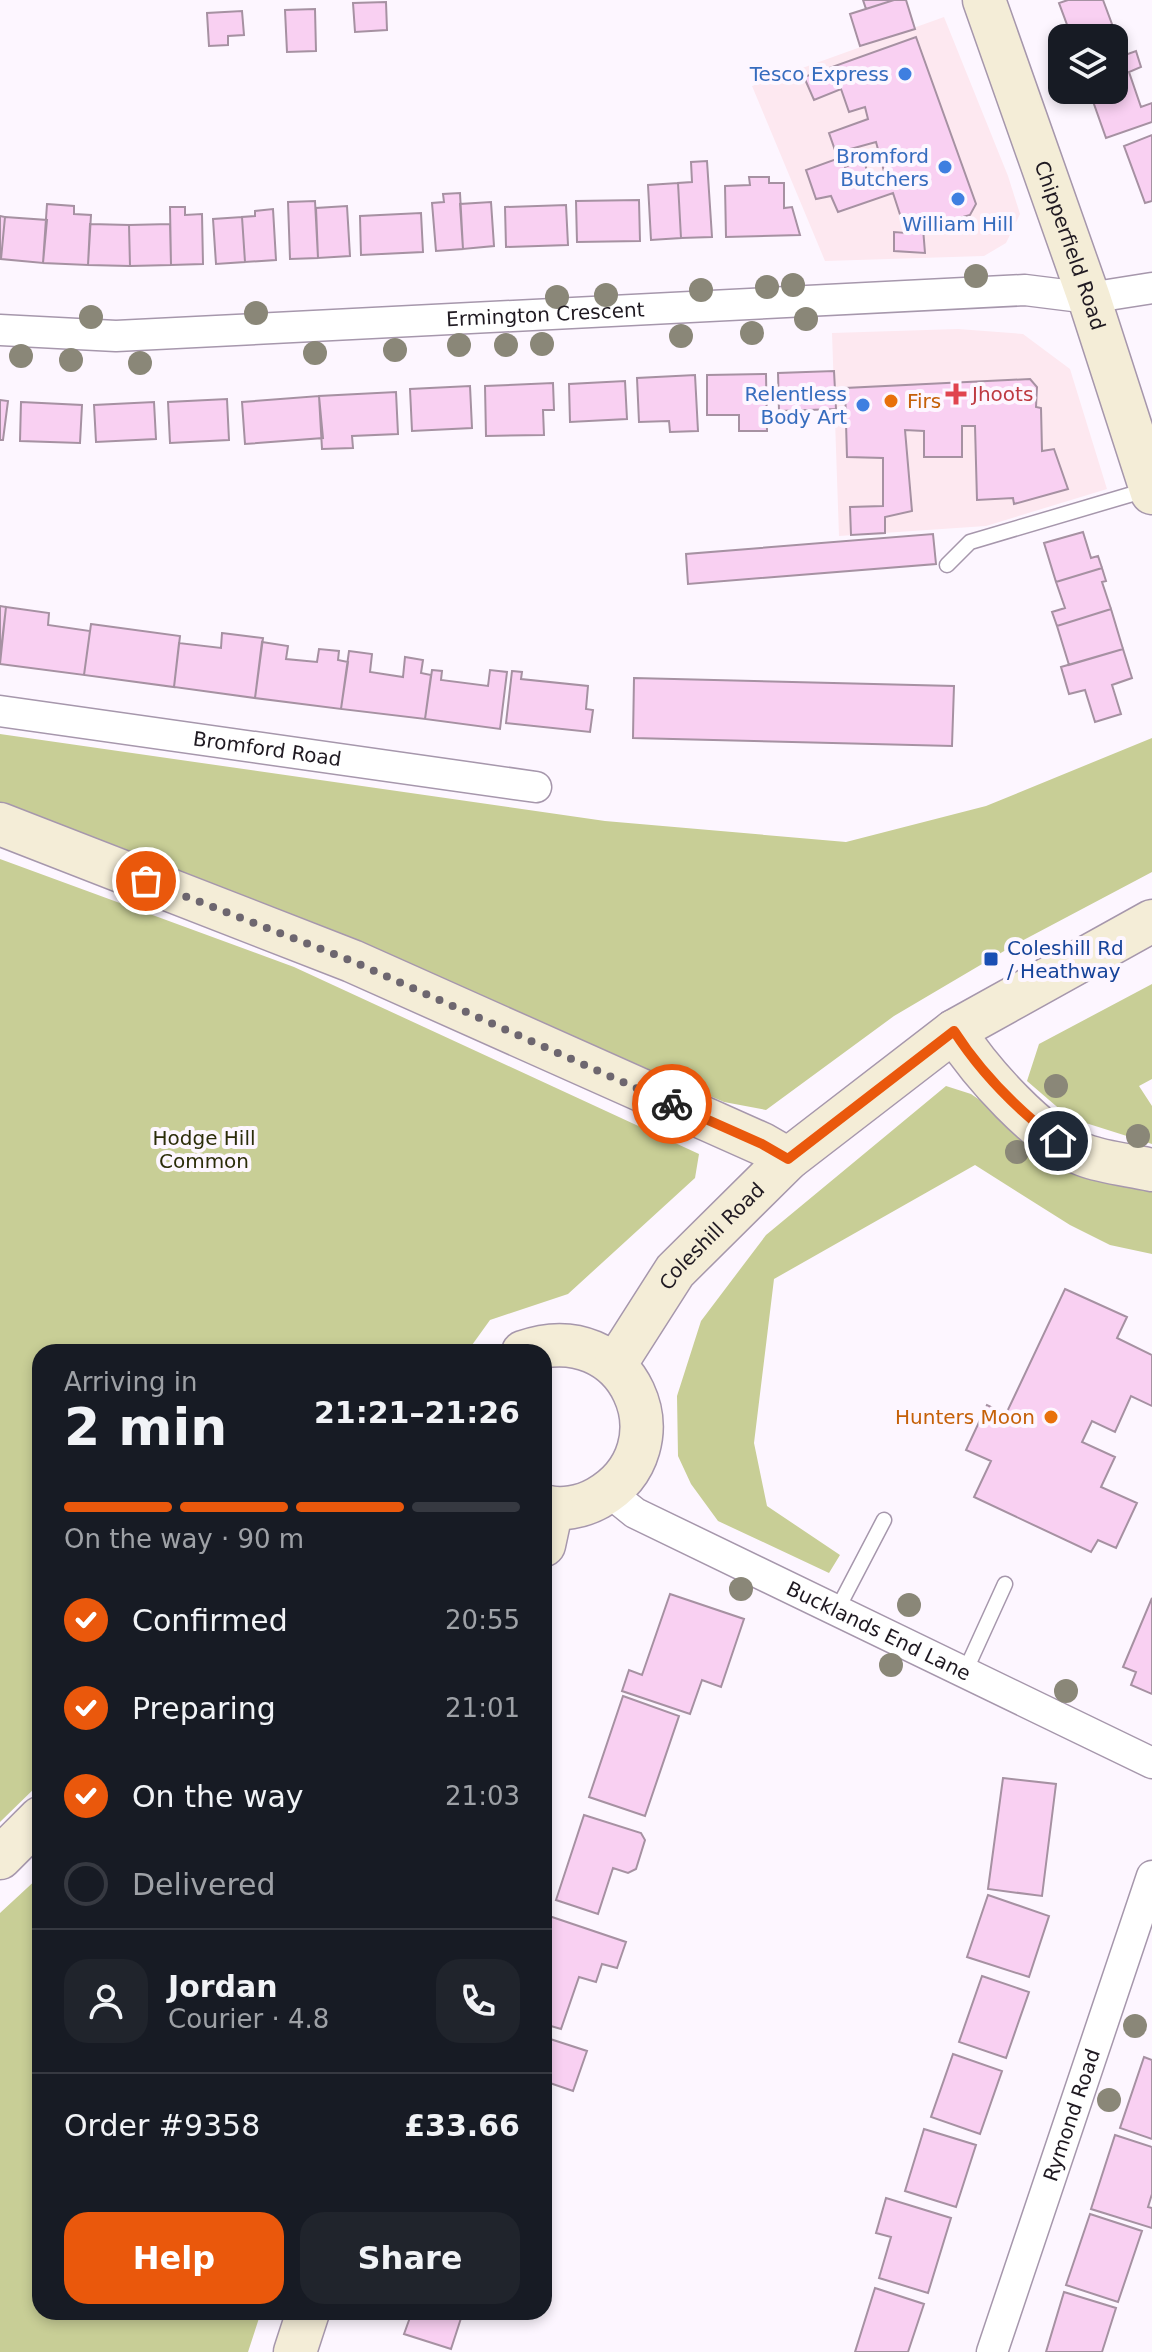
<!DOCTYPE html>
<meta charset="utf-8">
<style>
:root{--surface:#171b24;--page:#20242c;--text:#f1f3f6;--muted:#9ea1a6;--line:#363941;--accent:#ea580c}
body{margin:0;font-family:"DejaVu Sans",sans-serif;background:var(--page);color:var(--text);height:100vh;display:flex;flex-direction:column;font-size:30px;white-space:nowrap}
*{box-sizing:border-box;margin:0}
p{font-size:26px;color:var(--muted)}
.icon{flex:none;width:44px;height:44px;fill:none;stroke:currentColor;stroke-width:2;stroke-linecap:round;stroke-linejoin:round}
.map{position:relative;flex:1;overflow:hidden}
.side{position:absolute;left:32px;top:1344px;width:520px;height:976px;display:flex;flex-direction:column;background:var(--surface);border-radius:24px;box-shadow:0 4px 12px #0003}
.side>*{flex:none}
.buttons{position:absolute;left:1048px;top:24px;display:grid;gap:16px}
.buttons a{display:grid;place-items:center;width:80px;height:80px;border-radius:16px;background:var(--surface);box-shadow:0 4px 12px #0003;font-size:40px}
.pin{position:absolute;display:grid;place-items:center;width:68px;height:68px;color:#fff;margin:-34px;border:4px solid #fff;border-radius:50%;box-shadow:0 2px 8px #0007}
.courier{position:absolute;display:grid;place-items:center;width:80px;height:80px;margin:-40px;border:6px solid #ea580c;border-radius:50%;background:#fff;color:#222;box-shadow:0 2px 10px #0007}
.overview em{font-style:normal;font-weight:700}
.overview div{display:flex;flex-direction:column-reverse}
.overview{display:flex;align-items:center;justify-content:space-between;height:136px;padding:0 32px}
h1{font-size:52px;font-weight:700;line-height:60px}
.bar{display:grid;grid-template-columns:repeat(4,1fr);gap:12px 8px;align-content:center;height:96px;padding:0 32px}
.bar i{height:10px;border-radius:6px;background:var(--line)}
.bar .on{background:var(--accent)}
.bar p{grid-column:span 4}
.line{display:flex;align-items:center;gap:20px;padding:0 32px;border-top:2px solid var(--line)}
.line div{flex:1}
.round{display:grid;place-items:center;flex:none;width:84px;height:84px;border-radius:24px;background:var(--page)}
ol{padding:0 32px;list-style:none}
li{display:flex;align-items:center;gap:24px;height:88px}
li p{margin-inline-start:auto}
li .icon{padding:8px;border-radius:50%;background:var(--accent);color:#fff;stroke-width:4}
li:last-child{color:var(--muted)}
li i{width:44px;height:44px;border:4px solid var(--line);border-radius:50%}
.action{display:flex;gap:16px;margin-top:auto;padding:16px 32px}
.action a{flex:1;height:92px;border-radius:24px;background:var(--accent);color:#fff;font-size:32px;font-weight:700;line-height:92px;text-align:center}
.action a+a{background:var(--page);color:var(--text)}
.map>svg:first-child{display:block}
.commercial{fill:#fde8f0}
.green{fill:#c8ce96}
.building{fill:#f9d0f2;stroke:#a691a2;stroke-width:2}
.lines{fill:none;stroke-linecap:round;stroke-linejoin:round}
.lane-casing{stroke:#a697ac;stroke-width:17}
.street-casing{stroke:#a697ac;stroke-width:33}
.secondary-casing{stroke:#a697ac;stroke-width:45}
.lane{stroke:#fff;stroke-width:14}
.street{stroke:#fff;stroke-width:30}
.secondary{stroke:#f4edd7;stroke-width:42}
.tree{fill:#8a8778}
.done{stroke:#6d666f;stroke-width:8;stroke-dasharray:0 14.4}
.route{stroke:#ea580c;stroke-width:10}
.shop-dot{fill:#3f7fe0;stroke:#fdf6ff;stroke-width:3}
.health-dot{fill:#e0444e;stroke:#fdf6ff;stroke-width:3}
.food-dot{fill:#e8710a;stroke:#fdf6ff;stroke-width:3}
.transit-dot{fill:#1a4fb4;stroke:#fdf6ff;stroke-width:3}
.labels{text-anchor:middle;stroke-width:8;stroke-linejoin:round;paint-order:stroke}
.shop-label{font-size:20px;fill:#366cbe;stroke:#fdf6ff;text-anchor:end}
.street-label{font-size:20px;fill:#1f1921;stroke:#fdf6ff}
.health-label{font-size:20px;fill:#be3a42;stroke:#fdf6ff;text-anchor:start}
.food-label{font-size:20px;fill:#c56008;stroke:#fdf6ff;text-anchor:start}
.transit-label{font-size:20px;fill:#164399;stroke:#fdf6ff;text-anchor:start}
.park-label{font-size:20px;fill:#2b2d09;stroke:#fdf6ff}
</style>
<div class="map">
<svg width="1152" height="2352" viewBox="0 0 1152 2352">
<rect width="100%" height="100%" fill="#fdf6ff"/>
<path class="commercial" d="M944 17 1008 176 1020 214 1006 243 984 256 825 261 752 86Z
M958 329 1023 334 1070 369 1107 489 986 526 839 536 832 333Z"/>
<path class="green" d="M0 734 605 821 846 842 986 806 1152 738V872L1016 944 894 1016 766 1110 724 1102 315 927 0 807Z
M0 859 294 967 699 1154 695 1178 568 1294 490 1320 467 1352H40V1783L0 1822Z
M1152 984V1079L1139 1086 1152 1106V1144L1070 1118 1027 1081 1039 1044Z
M946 1086 971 1094 1000 1114 1152 1183V1254L1110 1245 1070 1225 975 1165 774 1279 754 1443 767 1506 840 1555 829 1573 718 1521 691 1484 678 1456 677 1396 701 1321 766 1235Z
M40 1876V2312H261L248 2352H0V1913Z"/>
<path class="building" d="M863 0H894L866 9Z
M894 0H906L915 29 860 46 850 14Z
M1068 0H1103L1119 43 1114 45V38H1072L1059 3Z
M386 2 387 30 355 32 353 3Z
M315 9 316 51 287 52 285 10Z
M242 11 244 35 228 36V45L209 46 207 13Z
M916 37 976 204 970 215 923 228 925 253 894 251V232L906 233 893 193 838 212 831 196 816 199 806 170 842 157 845 167 863 160 871 180 885 175 876 142 836 153 829 133 868 119 865 107 849 112 841 89 814 100 804 77Z
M1136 51 1141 67 1129 72 1141 107 1152 103V122L1106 138 1089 90H1114V59Z
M1152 135V201L1145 203 1124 146Z
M707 161 712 237 681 238 678 183 692 182 691 162Z
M749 177H769V183H784V208L792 207 800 235 726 237 725 186 750 185Z
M678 183 681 238 651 240 648 185Z
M460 193 463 249 436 251 432 203 444 202 443 194Z
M639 200 640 241 577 242 576 201Z
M315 201 318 258 290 259 288 202Z
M491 202 494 246 463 249 460 204Z
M47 204 74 206V214L91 215 88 265 43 263Z
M566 205 568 245 506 247 505 207Z
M347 206 350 256 318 258 316 208Z
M170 207H185V215L202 214 203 264 171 265Z
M273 209 276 260 245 262 242 217 255 216V211Z
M421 213 423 252 361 255 360 216Z
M0 216 5 217 1 259H0Z
M5 217 47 220 43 263 1 259Z
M242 217 245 262 216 264 213 219Z
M90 224 129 225 130 266 88 265Z
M170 224 171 265 130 266 129 225Z
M834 371 836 409 779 411 778 373Z
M766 374 767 431H739V415H707V375Z
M695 375 698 431 670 432 669 421 639 422 637 378Z
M1030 379 1037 387 1036 407 1041 408 1042 451 1054 449 1068 489 1014 504 1013 498 977 500 975 426H962V457H924V431L905 430 912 511 885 517V533L851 535 850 507 883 506V458L847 457 845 388Z
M625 381 627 419 570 422 569 384Z
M553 383 554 410H543L544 435 486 436 485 386Z
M470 386 472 428 412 431 410 389Z
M396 392 398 434 352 436 353 448 322 449 319 396Z
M319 396 323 438 245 444 242 402Z
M227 399 229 440 170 443 168 402Z
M0 400 8 401 3 440H0Z
M21 402 82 405 80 443 20 441Z
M154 402 156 439 96 442 94 405Z
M1083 532 1091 558 1098 556 1102 568 1056 582 1044 543Z
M933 534 936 564 688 584 686 554Z
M1102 568 1106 581 1102 582 1111 609 1057 626 1052 612 1065 608 1056 582Z
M0 606 6 607 0 658Z
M6 607 49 613 48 625 90 631 84 675 0 664Z
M1111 609 1123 649 1069 665 1057 626Z
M91 624 180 636 174 687 84 675Z
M222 633 263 638 255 698 174 687 179 643 221 648Z
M262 642 288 646 286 659 317 662 319 649 339 651 338 660 348 662 341 709 255 698Z
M1123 649 1132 678 1112 685 1121 714 1095 722 1085 690 1069 694 1061 667Z
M349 651 372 654 370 672 403 677 405 657 423 660 421 673 431 675 425 719 341 709Z
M432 670 442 671 441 680 488 686 490 670 507 672 500 729 425 719Z
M512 671 522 672 521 679 588 686 586 709 593 710 590 732 506 723Z
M634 678 954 686 952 746 633 738Z
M1065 1289 1127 1317 1117 1338 1152 1355V1406L1131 1396 1115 1432 1092 1421 1082 1442 1115 1457 1101 1487 1137 1503 1116 1548 1098 1540 1091 1552 974 1497 991 1461 966 1450 987 1405 1006 1414Z
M670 1594 744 1619 721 1687 702 1680 690 1714 622 1691 629 1670 642 1675Z
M1152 1598V1694L1131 1685 1136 1672 1123 1667Z
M623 1696 679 1716 645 1816 589 1797Z
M1003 1778 1056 1784 1042 1896 988 1889Z
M584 1815 641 1833 645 1840 636 1869 628 1873 613 1868 598 1914 556 1900Z
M988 1895 1049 1916 1029 1977 967 1957Z
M549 1916 626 1942 617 1968 602 1964 596 1982 579 1977 561 2029 544 2024V1932Z
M982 1976 1029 1992 1006 2058 959 2042Z
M544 2037 587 2051 573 2091 544 2081Z
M953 2054 1002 2071 980 2134 931 2117Z
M1144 2057 1152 2060V2139L1120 2128Z
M924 2129 976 2145 956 2207 905 2191Z
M1115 2135 1152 2147V2194L1148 2207 1152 2208V2228L1091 2209Z
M886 2198 951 2218 928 2293 879 2278 891 2237 876 2233Z
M1090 2214 1142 2231 1118 2302 1066 2285Z
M875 2288 924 2304 908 2352H855Z
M1064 2292 1116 2308 1102 2352H1046Z
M412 2312H463L451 2349 404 2334Z"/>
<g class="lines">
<defs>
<path id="lane" d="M947 565 970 542 1146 490
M837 1610 884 1520
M964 1674 1005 1584"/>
<g id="street">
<path id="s1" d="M0 330 116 336 1025 290 1089 298 1152 288"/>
<path id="s2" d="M0 711 536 787"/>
<path id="s3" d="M609 1492 635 1513 1152 1763"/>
<path id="s4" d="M992 2352 1152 1876"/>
</g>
<g id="secondary">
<path id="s5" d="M984 0 1089 298 1152 493"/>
<path d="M0 824 352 961 762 1144 788 1159"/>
<path d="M954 1031C980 1071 1038 1138 1084 1155 1105 1163 1130 1165 1152 1170"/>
<path d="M523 1352C630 1314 686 1448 598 1498 582 1507 561 1511 544 1506"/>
<path id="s6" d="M615 1365 675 1271 788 1159 954 1031 1152 921"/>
<path d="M544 1545 552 1508"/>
<path d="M0 1858 40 1818"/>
<path d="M295 2352 308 2312"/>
</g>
</defs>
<use href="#lane" class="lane-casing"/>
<use href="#street" class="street-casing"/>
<use href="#secondary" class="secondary-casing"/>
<use href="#lane" class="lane"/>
<use href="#street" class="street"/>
<use href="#secondary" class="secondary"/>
</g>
<g class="tree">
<circle cx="976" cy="276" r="12"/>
<circle cx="793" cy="285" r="12"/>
<circle cx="767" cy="287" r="12"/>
<circle cx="701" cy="290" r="12"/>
<circle cx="606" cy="295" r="12"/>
<circle cx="557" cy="297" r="12"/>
<circle cx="256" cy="313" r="12"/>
<circle cx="91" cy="317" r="12"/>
<circle cx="806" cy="319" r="12"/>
<circle cx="752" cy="333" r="12"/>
<circle cx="681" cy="336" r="12"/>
<circle cx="542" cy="344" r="12"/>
<circle cx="459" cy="345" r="12"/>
<circle cx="506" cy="345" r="12"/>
<circle cx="395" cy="350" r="12"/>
<circle cx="315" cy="353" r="12"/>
<circle cx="21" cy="356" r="12"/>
<circle cx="71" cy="360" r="12"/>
<circle cx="140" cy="363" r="12"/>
<circle cx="1056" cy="1086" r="12"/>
<circle cx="1138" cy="1136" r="12"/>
<circle cx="1017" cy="1152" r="12"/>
<circle cx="741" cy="1589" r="12"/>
<circle cx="909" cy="1605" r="12"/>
<circle cx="891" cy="1665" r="12"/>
<circle cx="1066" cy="1691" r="12"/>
<circle cx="1135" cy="2026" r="12"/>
<circle cx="1109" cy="2100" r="12"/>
</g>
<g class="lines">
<path class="done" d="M146 881 352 961 672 1104"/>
<path class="route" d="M672 1104 762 1144 788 1159 954 1031C981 1073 1018 1110 1058 1141"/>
</g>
<g class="shop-dot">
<circle cx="905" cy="74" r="8"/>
<circle cx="945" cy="167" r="8"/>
<circle cx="958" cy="199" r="8"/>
<circle cx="863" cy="405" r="8"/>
</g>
<path class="health-dot" d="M952 382h8v8h8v8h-8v8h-8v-8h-8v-8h8z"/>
<g class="food-dot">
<circle cx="891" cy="401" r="8"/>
<circle cx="1051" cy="1417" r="8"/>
</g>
<rect class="transit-dot" x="983" y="951" width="16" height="16" rx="4"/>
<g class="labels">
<g class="shop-label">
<text x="889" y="81">Tesco Express</text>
<text x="929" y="163">Bromford<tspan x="929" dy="23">Butchers</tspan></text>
<text x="958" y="231" text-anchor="middle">William Hill</text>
<text x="847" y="401">Relentless<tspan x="847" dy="23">Body Art</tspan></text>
</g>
<g class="street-label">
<text dy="7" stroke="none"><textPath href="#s5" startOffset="260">Chipperfield Road</textPath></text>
<text dy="7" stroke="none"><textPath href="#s1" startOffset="546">Ermington Crescent</textPath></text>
<text dy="7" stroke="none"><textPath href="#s2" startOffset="270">Bromford Road</textPath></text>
<text dy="7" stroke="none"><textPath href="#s6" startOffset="162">Coleshill Road</textPath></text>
<text dy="7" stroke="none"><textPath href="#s3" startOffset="304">Bucklands End Lane</textPath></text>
<text dy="7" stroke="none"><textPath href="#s4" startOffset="250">Rymond Road</textPath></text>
</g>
<g class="health-label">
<text x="972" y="401">Jhoots</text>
</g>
<g class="food-label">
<text x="907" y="408">Firs</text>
<text x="1035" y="1424" text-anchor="end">Hunters Moon</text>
</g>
<g class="transit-label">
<text x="1007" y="955">Coleshill Rd<tspan x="1007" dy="23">/ Heathway</tspan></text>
</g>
<g class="park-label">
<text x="204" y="1145">Hodge Hill<tspan x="204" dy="23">Common</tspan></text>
</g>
</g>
</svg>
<div class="buttons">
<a><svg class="icon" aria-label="layers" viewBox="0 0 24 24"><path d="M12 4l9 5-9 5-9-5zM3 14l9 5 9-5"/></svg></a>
</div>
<div class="pin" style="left:146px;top:881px;background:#ea580c"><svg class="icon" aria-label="bag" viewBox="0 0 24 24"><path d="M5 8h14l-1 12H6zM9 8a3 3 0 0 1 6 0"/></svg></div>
<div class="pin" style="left:1058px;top:1141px;background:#1f2937"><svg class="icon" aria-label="home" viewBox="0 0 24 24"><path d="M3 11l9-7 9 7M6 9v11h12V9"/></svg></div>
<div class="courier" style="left:672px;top:1104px"><svg class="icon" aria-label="bike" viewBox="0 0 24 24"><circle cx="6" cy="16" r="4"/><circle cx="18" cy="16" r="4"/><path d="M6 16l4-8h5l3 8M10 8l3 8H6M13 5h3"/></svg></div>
<section class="side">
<div class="overview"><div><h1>2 min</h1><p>Arriving in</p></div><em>21:21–21:26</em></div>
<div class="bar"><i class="on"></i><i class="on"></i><i class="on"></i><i></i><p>On the way · 90 m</p></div>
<ol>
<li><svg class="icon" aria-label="check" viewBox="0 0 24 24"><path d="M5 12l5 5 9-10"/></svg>Confirmed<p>20:55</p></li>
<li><svg class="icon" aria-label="check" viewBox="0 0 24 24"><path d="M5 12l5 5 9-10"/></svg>Preparing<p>21:01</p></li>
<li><svg class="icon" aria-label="check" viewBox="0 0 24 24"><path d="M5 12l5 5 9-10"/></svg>On the way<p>21:03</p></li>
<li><i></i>Delivered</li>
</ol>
<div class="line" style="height:144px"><a class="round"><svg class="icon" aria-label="person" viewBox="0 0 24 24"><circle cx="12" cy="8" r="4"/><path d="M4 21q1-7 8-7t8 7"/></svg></a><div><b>Jordan</b><p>Courier · 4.8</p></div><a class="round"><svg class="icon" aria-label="phone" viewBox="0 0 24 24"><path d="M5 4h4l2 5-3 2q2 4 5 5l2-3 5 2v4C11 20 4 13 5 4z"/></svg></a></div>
<div class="line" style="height:104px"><div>Order #9358</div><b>£33.66</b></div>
<div class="action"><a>Help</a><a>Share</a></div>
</section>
</div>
